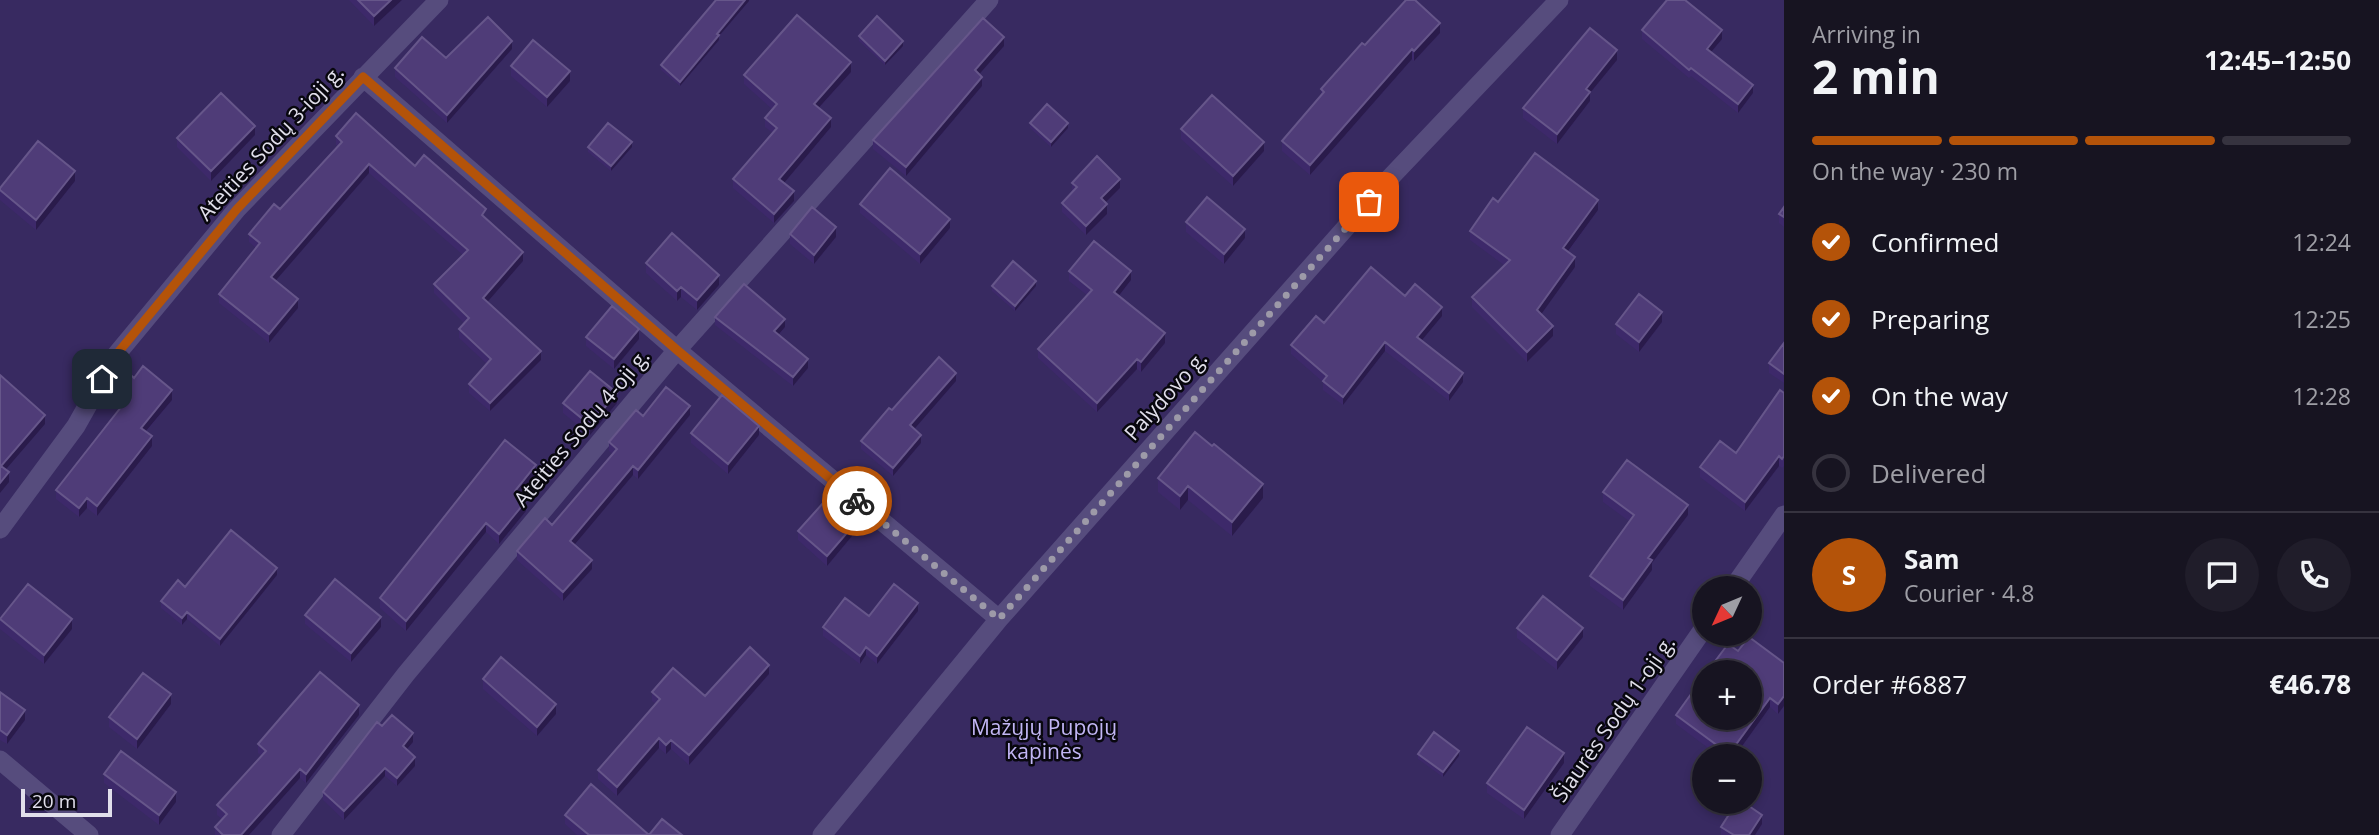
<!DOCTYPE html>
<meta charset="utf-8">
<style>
:root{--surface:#171421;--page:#201d2a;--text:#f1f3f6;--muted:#9e9ea5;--line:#36333f;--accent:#b45309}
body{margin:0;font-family:"Open Sans",sans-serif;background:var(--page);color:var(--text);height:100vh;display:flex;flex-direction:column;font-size:26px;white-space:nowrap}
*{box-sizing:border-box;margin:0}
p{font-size:23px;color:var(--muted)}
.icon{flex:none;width:38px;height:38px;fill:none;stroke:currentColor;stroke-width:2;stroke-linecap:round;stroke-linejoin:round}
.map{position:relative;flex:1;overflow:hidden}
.details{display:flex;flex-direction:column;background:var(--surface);width:595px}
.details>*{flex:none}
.needle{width:46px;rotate:226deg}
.tools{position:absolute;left:1692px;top:576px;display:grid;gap:14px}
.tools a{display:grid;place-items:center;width:70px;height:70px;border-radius:50%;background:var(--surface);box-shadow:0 4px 10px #0003,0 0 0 2px var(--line);font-size:35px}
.scale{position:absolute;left:21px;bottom:18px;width:91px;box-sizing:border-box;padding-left:7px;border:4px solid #e1dfeb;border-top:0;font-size:19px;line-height:24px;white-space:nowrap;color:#e1dfeb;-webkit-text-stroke:5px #08070e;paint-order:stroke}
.pin{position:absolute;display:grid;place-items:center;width:60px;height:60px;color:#fff;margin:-30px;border-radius:14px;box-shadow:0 4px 10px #0006}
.courier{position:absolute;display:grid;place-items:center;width:70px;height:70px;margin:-35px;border:5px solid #b45309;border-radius:50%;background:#fff;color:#222;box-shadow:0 2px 9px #0007}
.headline em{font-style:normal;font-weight:700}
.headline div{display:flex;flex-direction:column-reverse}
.headline{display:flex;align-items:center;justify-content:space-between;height:119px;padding:0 28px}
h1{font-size:46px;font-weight:700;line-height:52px}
.bar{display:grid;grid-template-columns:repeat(4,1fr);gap:10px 7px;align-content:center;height:84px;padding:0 28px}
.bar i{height:9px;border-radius:5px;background:var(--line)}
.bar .on{background:var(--accent)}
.bar p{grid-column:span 4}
.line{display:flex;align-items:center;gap:18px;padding:0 28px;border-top:2px solid var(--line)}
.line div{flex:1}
.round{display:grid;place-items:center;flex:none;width:74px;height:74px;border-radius:37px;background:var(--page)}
ol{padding:0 28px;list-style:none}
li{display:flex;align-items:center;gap:21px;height:77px}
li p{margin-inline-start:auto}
li .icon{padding:7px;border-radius:50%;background:var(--accent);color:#fff;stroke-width:4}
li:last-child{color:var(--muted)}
li i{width:38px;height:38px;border:4px solid var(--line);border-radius:50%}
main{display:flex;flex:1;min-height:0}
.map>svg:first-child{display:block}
.green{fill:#382a61;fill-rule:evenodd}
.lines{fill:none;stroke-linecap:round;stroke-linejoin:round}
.minor{stroke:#564c7d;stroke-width:19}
.wall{fill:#3d296a}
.shaded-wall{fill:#2a1b4b}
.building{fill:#4f3c78;stroke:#66568a;stroke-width:2}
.done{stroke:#9d9aa8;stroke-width:7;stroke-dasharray:0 12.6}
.route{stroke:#b45309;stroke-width:9}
.labels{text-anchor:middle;stroke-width:5;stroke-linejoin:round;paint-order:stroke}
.street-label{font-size:21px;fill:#e1dfeb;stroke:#08070e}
.park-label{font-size:21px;fill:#c2b6f5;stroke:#08070e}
</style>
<main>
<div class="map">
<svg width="1784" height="835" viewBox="0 0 1784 835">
<rect width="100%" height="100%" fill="#1f1b2c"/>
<path class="green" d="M0 0H1784V835H0ZM1704 588H1750V634H1704ZM1704 672H1750V718H1704ZM1704 756H1750V802H1704Z"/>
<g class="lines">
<path class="minor" d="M363 77 677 350 999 619
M0 529 76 426 116 355 237 209 439 0
M1733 588 1784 515
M0 760 89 835
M281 835 406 674 677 350 989 0
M822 835 999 619 1387 181 1559 0
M1560 835 1704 628"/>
</g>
<path class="wall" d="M349 0H402L374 26Z
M749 0 719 36V40L680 86 661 70V65Z
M1642 30 1722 39 1711 52 1753 93 1738 113 1691 76 1689 78 1642 39Z
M1440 33 1414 61 1412 59 1310 175 1282 151V141L1321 95V89L1365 45Z
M859 36 903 46 885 65 859 41Z
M1004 46 979 74 982 86 906 176 873 149V140Z
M512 49 447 123 395 77V68L446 58Z
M1617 60 1590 93V101L1557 144 1523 118V108Z
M511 66 570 81 547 107 511 76Z
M851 72 819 108 831 127 784 183 794 201 774 223 733 188V179L773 133 765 127V118L772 109 744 84V75Z
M1030 123 1068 128 1051 147 1030 128Z
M1181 129 1264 151 1233 186 1181 139Z
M255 135 211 181 177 147V138Z
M336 136 415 166 486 219 523 261 487 302 541 360 490 411 469 393V384L487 364 459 338V329L464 323 434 293V284L463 255 369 173 275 281 298 308 269 343 219 303V294L256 248 249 242V234L280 209 338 146 336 145Z
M588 147H632L611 171 588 152Z
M75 181 36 230 0 200V188Z
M1072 183 1120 188 1105 203 1107 214 1086 235 1062 212V203L1072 192Z
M1498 202 1598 210 1568 252 1575 267 1541 314 1553 336 1527 362 1472 307V297L1504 265 1470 240V231Z
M860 204 950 228 920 264 860 213Z
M1784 207V227L1779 223V214Z
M1186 222 1245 238 1224 264 1186 232Z
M790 234 836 237 814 264 790 244Z
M646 263 719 285 697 310 681 297 677 301 646 273Z
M1069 271 1131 280 1119 296 1165 343 1141 372 1137 369 1097 412 1038 358V349L1087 295 1069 281Z
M992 286H1036L1015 311 992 291Z
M1405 296 1442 316 1421 341 1463 382 1449 401 1385 351 1343 405 1323 390V382L1291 354V345L1324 323Z
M715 317 785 327 779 335 808 368 793 386 715 325Z
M1662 322 1639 352 1616 334V324Z
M586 337 639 339 614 369 586 346Z
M1784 343V383L1769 373V363Z
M134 378 172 400 146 432 152 446 97 516 87 508 79 517 56 499V490L121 408 110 399V390Z
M956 381 914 429 921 443 893 476 861 449V441L892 410Z
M1784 393V466L1782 468 1779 466 1745 511 1700 477V467L1736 453Z
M563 403H617L590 435 563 413Z
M690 415 638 479 633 475 574 544 592 569 563 601 517 560V551L552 525 613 454 609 451V442L643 416Z
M691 433 759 435 728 474 691 443Z
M536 475 519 495 526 511 499 544 486 532 406 631 380 608V598Z
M1158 478 1263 498 1232 536 1188 500 1180 510 1158 492Z
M1603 492 1688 515 1652 563V570L1623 610 1590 586V576L1629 521 1603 502Z
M798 531 852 536 827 566 798 540Z
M277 575 220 646 187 619 182 625 161 608V601Z
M918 611 877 664 866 655 860 664 823 636V627Z
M305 615 381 627 351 662 305 624Z
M0 619 72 629 44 664 0 629Z
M1517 628 1583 637 1557 670 1517 638Z
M1738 651 1784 663V706L1778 714 1770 707 1735 756H1719L1676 724V715Z
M769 674 689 765 671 749 666 754 659 748 617 796 598 779V770L656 704 652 701V692L705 696Z
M483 679 556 714 537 736 483 689Z
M0 692 25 720 7 744 0 740Z
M171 704 137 749 109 727V717Z
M359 715 306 783 300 778 249 835H215V827L222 819 217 815V805L262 756 258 753V744Z
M382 726 413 742 407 750 415 766 397 786 385 776 344 820 323 800V792Z
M1418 754 1459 756 1443 777 1418 759Z
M1564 763 1524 819 1487 793V783Z
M104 774 176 802 159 825 104 783Z
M565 815 649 835H682H577L565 824Z
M1762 824 1755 835H1721V827Z"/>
<path class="shaded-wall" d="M391 0H402L374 26V16Z
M745 0H749V1L719 36V40L680 86V82L717 34Z
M1440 23V33L1414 61V51Z
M1722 30V39L1707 57V49Z
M1004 37V46L975 79V70Z
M512 41V49L447 123V115Z
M903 41V46L885 65V61Z
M1412 49V59L1310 175V165Z
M1617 50V60L1590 93V101L1557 144V134L1586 89Z
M851 62V72L814 113V104Z
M570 71V81L547 107V97Z
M982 77V86L906 176V167Z
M1753 85V93L1738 113V104Z
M831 118V127L779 189V179Z
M1068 123V128L1051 147V142Z
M255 126V135L211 181V171Z
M632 142V147L611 171V166Z
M1264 142V151L1233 186V176Z
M369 164V173L271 286V277Z
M75 171V181L36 230V220Z
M1120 179V188L1101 207V198Z
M794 191V201L774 223V214Z
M1598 200V210L1563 258V248Z
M1107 204V214L1086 235V226Z
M950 219V228L920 264V254Z
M836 227V237L814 264V255Z
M1245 229V238L1224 264V254Z
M523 252V261L483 307V298Z
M1575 257V267L1537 320V310Z
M1131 271V280L1114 302V292Z
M719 275V285L697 310V300Z
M1036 281V286L1015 311V306Z
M681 287V297L677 301V291Z
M298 299V308L269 343V334Z
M1442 307V316L1417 346V337Z
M1662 312V322L1639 352V342Z
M785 319V327L774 340V331Z
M1553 326V336L1527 362V352Z
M639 329V339L614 369V359Z
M1165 333V343L1141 372V362Z
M1385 342V351L1343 405V397Z
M541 351V360L490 411V403Z
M808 359V368L793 386V377Z
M1137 359V369L1097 412V403Z
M956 373V381L910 434V425Z
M1463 373V382L1449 401V393Z
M172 390V400L141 437V428Z
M617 393V403L590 435V425Z
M690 406V415L638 479V470Z
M45 415V424L1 475V466Z
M759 426V435L728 474V464Z
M921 435V443L893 476V468Z
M152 436V446L97 516V506Z
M1779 456V466L1745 511V502Z
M536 465V475L515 500V491Z
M633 466V475L570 550V541Z
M9 472V482L0 493V483Z
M1263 484V498L1232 536V522Z
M1188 486V500L1180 510V496Z
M87 498V508L79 517V508Z
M526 501V511L499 544V534Z
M1688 505V515L1652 563V570L1623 610V600L1648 558Z
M486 523V532L406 631V621Z
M852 527V536L827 566V556Z
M592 560V569L563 601V592Z
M277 568V575L220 646V639Z
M918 603V611L877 664V656Z
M187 612V619L182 625V618Z
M381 617V627L351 662V653Z
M72 619V629L44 664V655Z
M1583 628V637L1557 670V660Z
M866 647V655L860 664V656Z
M769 665V674L689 765V755Z
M171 694V704L137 749V739Z
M1784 696V706L1778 714V704Z
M1770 698V707L1735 756H1729V754Z
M556 704V714L537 736V727Z
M359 705V715L306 783V774Z
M25 710V720L7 744V735Z
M413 733V742L403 754V746Z
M659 738V748L617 796V787Z
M671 740V749L666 754V745Z
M1459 751V756L1443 777V772Z
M1564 753V763L1524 819V810Z
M415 757V766L397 786V778Z
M385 768V776L344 820V811Z
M300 769V778L249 835H241Z
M176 792V802L159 825V815Z
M1762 815V824L1755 835H1749Z"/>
<path class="building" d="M358 0H391L374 16Z
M716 0H745L717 34 719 35 680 82 661 65Z
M1406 0H1415L1440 23 1414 51 1412 49 1310 165 1282 141 1324 92 1321 89 1362 43 1365 45Z
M1667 0H1685L1722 30 1707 49 1753 85 1738 104 1691 68 1689 70 1642 30Z
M797 15 851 62 814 104 831 118 779 179 794 191 774 214 733 179 777 128 765 118 777 104 744 75Z
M877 16 903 41 885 61 859 36Z
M488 17 512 41 447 115 395 68 422 37 446 58Z
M983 18 1004 37 975 70 982 77 906 167 873 140Z
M1590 28 1617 50 1586 89 1590 92 1557 134 1523 108Z
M533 40 570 71 547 97 511 66Z
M221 93 255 126 211 171 177 138Z
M1212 95 1264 142 1233 176 1181 129Z
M1047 104 1068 123 1051 142 1030 123Z
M356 113 415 166 424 155 486 209 482 215 523 252 483 298 541 351 490 403 469 384 491 359 459 329 469 318 434 284 468 250 369 164 271 277 298 299 269 334 219 294 260 243 249 234 274 204 280 209 342 142 336 136Z
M608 123 632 142 611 166 588 147Z
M38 141 75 171 36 220 0 190V188Z
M1535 153 1598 200 1563 248 1575 257 1537 310 1553 326 1527 352 1472 297 1510 260 1470 231 1493 198 1498 202Z
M1097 156 1120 179 1101 198 1107 204 1086 226 1062 203 1077 187 1072 183Z
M890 168 950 219 920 254 860 204Z
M1207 197 1245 229 1224 254 1186 222Z
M812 207 836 227 814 255 790 234Z
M1784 207V217L1779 214Z
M672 233 719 275 697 300 681 287 677 291 646 263Z
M1094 241 1131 271 1114 292 1165 333 1141 362 1137 359 1097 403 1038 349 1092 290 1069 271Z
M1013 261 1036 281 1015 306 992 286Z
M1371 267 1405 296 1415 284 1442 307 1417 337 1463 373 1449 393 1385 342 1343 397 1323 381 1327 376 1291 345 1316 316 1324 323Z
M744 284 785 319 774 331 808 359 793 377 715 317Z
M1639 294 1662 312 1639 342 1616 324Z
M612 306 639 329 614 359 586 337Z
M1784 343V374L1769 363Z
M939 357 956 373 910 425 921 435 893 468 861 441 889 408 892 410Z
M143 366 172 390 141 428 152 436 97 506 87 498 79 508 56 490 125 402 110 390 126 371 134 378Z
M590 371 617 393 590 425 563 403Z
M0 375 45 415 1 466 9 472 0 483Z
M666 387 690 406 638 470 633 466 570 541 592 560 563 592 517 551 545 518 552 525 617 449 609 442 636 410 643 416Z
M1780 390 1784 393V456L1782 459 1779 456 1745 502 1700 467 1720 441 1736 453Z
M722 395 759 426 728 464 691 433Z
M1195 432 1212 446 1214 444 1263 484 1232 522 1188 486 1180 496 1158 478Z
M505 440 536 465 515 491 526 501 499 534 486 523 406 621 380 598Z
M1627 460 1688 505 1648 558 1652 560 1623 600 1590 576 1634 515 1603 492Z
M824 502 852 527 827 556 798 531Z
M231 530 277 568 220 639 187 612 182 618 161 601 178 580 185 587Z
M335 579 381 617 351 653 305 615Z
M28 584 72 619 44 655 0 619Z
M894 584 918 603 877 656 866 647 860 656 823 627 845 598 869 616Z
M1543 596 1583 628 1557 660 1517 628Z
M1749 637 1784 663V696L1778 704 1770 698 1729 754 1676 715 1704 676V718H1750V672H1707L1728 644 1738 651Z
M750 647 769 665 689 755 671 740 666 745 659 738 617 787 598 770 660 699 652 692 673 668 705 696Z
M501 657 556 704 537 727 483 679Z
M320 672 359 705 306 774 300 769 241 835H223L215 827 227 814 217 805 266 751 258 744Z
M143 673 171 694 137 739 109 717Z
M0 692 25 710 7 735 0 730Z
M392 715 413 733 403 746 415 757 397 778 385 768 344 811 323 792 377 722 382 726Z
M1527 727 1564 753 1524 810 1487 783Z
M1434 732 1459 751 1443 772 1418 754Z
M121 751 176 792 159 815 104 774Z
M591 784 649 835 662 819 682 835H589L565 815Z
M1737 802H1743L1762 815 1749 835H1734L1721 827Z"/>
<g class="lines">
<path class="done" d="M857 501 999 619 1369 202"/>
<path class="route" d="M102 379 116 355 237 209 363 77 677 350 857 501"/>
</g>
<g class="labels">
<g class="street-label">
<text transform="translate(271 143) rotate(-47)" y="7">Ateities Sodų 3-ioji g.</text>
<text transform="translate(1166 396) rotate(-48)" y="7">Palydovo g.</text>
<text transform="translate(582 428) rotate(-50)" y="7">Ateities Sodų 4-oji g.</text>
<text transform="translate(1614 719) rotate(-55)" y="7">Šiaurės Sodų 1-oji g.</text>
</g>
<g class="park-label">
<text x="1044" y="735">Mažųjų Pupojų<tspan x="1044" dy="24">kapinės</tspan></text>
</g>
</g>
</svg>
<div class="tools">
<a><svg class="needle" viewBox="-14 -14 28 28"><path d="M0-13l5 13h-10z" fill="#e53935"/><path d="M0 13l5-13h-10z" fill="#9e9ea5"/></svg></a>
<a>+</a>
<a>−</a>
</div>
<div class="scale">20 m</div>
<div class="pin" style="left:1369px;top:202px;background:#ea580c"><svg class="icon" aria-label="bag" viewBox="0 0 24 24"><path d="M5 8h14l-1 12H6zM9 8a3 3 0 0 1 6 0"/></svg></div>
<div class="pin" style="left:102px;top:379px;background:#1f2937"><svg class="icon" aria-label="home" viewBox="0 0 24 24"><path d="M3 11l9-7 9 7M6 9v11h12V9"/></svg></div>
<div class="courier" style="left:857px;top:501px"><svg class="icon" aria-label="bike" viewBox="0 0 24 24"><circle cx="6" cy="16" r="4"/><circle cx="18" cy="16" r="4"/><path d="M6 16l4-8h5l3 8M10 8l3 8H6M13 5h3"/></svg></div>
</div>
<section class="details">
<div class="headline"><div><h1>2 min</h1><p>Arriving in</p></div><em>12:45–12:50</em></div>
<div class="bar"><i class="on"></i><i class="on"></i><i class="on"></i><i></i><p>On the way · 230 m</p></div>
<ol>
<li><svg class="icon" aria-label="check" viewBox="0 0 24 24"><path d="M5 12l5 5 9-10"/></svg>Confirmed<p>12:24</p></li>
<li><svg class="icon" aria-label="check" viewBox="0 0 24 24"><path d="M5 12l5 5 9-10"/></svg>Preparing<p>12:25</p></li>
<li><svg class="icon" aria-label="check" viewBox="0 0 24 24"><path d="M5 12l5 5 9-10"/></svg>On the way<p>12:28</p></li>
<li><i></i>Delivered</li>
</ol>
<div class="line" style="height:126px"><b class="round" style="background:var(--accent);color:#fff">S</b><div><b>Sam</b><p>Courier · 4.8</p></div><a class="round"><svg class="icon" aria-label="chat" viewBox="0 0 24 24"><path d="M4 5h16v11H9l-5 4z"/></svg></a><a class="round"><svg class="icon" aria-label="phone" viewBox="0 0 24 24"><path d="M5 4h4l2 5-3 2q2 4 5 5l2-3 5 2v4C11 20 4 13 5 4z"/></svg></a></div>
<div class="line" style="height:91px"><div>Order #6887</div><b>€46.78</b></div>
</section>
</main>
